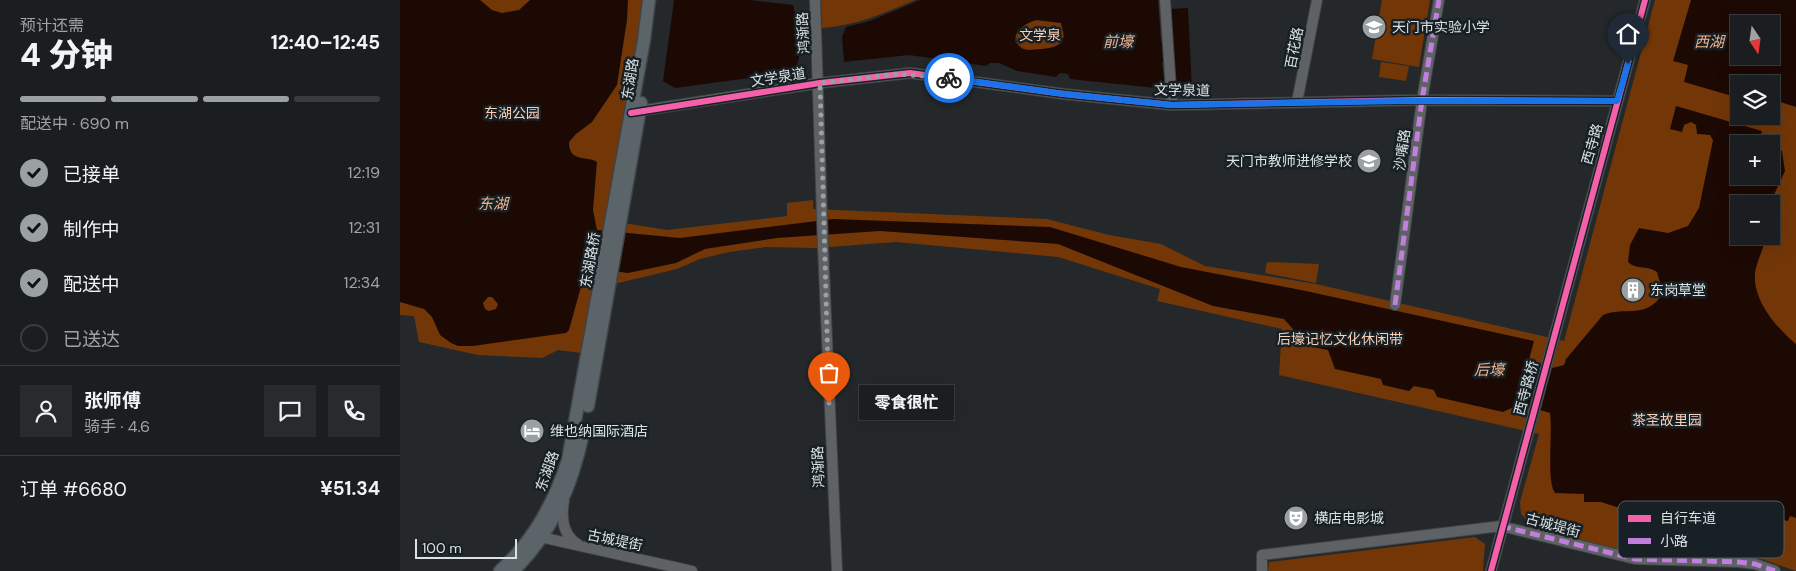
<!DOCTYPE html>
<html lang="zh">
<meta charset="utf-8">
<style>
:root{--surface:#1b1e20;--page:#282b2d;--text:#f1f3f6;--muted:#a0a2a5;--line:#393c3e;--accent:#9ba0a3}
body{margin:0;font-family:"DM Sans","Noto Sans SC",sans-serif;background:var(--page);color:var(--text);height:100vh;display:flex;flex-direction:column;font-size:19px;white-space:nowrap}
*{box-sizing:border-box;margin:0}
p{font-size:16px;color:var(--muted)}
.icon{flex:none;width:28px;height:28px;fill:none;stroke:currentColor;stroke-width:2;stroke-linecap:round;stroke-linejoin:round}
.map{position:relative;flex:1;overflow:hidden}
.side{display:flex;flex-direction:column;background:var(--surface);width:400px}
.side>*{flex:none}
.needle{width:32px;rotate:167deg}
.controls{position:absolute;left:1330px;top:15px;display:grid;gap:10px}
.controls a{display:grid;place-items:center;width:50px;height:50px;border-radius:0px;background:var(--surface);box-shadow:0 5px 20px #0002,0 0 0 1px var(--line);font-size:25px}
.scale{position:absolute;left:15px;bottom:12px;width:102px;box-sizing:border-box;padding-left:5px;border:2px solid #dbe1e4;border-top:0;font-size:14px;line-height:18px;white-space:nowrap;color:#dbe1e4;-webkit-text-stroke:4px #172024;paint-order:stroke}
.pin{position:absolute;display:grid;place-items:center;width:42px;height:42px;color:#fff;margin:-51px -21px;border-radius:50% 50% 50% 0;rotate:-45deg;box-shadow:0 0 5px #0007}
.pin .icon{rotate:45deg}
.courier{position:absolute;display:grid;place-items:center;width:50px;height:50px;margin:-25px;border:4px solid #1a73e8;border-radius:50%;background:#fff;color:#222;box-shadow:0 1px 6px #0007}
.bubble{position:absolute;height:35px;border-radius:0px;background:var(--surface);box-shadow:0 5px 20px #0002,0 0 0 1px var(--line);font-size:16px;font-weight:800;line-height:35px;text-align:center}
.summary em{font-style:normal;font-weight:800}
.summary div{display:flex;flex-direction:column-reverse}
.summary{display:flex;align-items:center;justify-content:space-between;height:85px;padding:0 20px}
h1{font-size:32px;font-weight:800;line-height:38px}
.bar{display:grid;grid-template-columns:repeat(4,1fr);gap:8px 5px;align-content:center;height:60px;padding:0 20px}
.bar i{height:6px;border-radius:4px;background:var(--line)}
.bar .on{background:var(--accent)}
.bar p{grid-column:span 4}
.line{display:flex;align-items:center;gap:12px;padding:0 20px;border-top:1px solid var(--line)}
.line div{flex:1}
.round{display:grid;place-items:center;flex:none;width:52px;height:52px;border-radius:0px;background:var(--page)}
ol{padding:0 20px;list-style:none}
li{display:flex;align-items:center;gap:15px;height:55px}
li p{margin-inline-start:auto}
li .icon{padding:5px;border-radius:50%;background:var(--accent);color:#111;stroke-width:4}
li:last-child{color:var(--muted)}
li i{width:28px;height:28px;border:2px solid var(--line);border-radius:50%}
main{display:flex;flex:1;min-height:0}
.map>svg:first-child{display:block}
.green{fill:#733707;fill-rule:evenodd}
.water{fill:#1d0904;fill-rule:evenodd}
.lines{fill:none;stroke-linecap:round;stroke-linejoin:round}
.minor-casing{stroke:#3f4345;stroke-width:12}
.major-casing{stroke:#3f4345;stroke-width:15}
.minor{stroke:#5e6264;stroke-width:10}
.major{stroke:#5a6469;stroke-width:12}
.quiet{stroke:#c07fdc;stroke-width:5;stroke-dasharray:10 5;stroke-linecap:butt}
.cycleway-casing{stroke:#172024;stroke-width:9}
.cycleway{stroke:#f560ab;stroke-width:6}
.done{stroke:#9ba0a3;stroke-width:5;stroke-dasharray:0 9}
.route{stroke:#1a73e8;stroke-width:6}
.labels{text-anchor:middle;stroke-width:5;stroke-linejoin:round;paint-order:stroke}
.poi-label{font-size:14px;fill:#dbe1e4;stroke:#172024;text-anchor:start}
.street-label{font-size:14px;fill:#dbe1e4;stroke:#172024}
.park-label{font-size:14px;fill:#fbceb6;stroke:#172024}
.water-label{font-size:15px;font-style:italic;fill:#f2b28e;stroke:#172024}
.key{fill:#172024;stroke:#525a5e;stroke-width:1}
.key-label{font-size:14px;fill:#dbe1e4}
</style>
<main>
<section class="side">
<div class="summary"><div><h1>4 分钟</h1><p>预计还需</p></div><em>12:40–12:45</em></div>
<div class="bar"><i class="on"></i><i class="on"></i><i class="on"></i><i></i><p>配送中 · 690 m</p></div>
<ol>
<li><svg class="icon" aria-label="check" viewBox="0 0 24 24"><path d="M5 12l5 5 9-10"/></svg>已接单<p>12:19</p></li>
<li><svg class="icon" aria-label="check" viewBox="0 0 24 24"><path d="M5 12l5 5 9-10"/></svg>制作中<p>12:31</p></li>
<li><svg class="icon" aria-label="check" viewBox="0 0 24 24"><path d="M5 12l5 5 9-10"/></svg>配送中<p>12:34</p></li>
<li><i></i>已送达</li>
</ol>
<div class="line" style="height:90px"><a class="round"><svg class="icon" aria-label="person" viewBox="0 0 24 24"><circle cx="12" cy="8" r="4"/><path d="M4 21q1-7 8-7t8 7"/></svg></a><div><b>张师傅</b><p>骑手 · 4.6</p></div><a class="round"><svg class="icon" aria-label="chat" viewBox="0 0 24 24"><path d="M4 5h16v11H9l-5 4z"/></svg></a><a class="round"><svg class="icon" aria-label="phone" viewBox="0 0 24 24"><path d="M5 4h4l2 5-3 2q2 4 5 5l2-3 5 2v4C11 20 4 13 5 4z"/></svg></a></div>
<div class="line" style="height:65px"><div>订单 #6680</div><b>¥51.34</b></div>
</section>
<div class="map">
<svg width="1396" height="571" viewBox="0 0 1396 571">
<rect width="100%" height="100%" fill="#24282a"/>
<path class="green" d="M0 0H244L206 220 267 230 387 216V203L413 200V209L647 219 709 235 761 244 805 266 916 284 1164 341 1255 0H1396V571L1350 555 1225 552 1134 527 1121 514 1120 502 1139 434 879 375 882 329 757 301 760 289 658 257 496 242 416 248 366 247 329 252 300 259 277 269 193 289 181 353 158 350 142 358 78 355 19 342 14 316 0 315ZM1339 24H1371V56H1339ZM1339 84H1371V116H1339ZM1339 144H1371V176H1339ZM1339 204H1371V236H1339Z
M421 0H515C485 13 455 26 422 28Z
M982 0H1030L1019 67 972 59Z
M637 20 661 23C669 42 657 48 640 49 635 49 628 51 624 49 619 47 617 42 616 36 618 26 627 22 637 20Z
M981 62 1009 66 1006 81 979 77Z
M867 262 919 264 916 283 865 273Z
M1075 537 1085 544 1083 571H868L869 562Z"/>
<path class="water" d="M0 0H80L92 10 102 13 119 10 130 0H228L227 20 217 85 192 122 176 134 169 142C169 163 186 155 197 162L193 210 197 230 280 238 433 219 650 227 781 267 906 291 1134 341 1129 360 1152 368 1164 365 1166 359 1203 315C1225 306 1247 320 1263 293L1257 272C1247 265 1236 270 1228 262L1230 245 1239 228 1268 233 1288 226 1299 208 1313 140 1310 135 1297 134 1296 125 1291 122 1284 125 1282 132 1270 129 1276 106 1362 131 1360 138 1372 142 1382 151 1385 171 1373 197 1371 222V204H1339V236H1366C1364 249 1356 262 1355 274 1353 301 1377 328 1396 344V518L1390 516 1388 521 1374 518 1339 524V520H1315V517L1309 516V512H1294L1290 520H1271L1258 515 1259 511 1235 503 1232 512 1201 502H1184V494L1155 493C1146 481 1153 432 1150 413L1120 404 1103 412 1037 397 1034 390 1014 386 1009 391 983 385 981 379 935 369 928 350 908 346 884 319 813 306 658 244 480 231 377 238 305 249 276 263 228 273 190 268 185 272 169 330 166 333 73 346H58L51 343 40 335 32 317 24 309 0 302ZM1339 144H1371V176H1339ZM92 297 98 304 96 309 89 311 85 309 83 303 88 297Z
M274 0H350L393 5C398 25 406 54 393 72L275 88 263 81Z
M520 0H758L761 42H773L771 9 788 8 792 89 776 90 774 62H762L765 89 670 79 668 74 660 73 656 77 617 71 599 63H590L586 66 509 55 444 62 442 37 446 27 470 21ZM637 20 661 23 664 36 662 43C656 47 651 48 643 49 638 49 629 51 623 49 603 39 625 22 637 20Z
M1291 0H1396V107L1371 99V84H1339V98L1284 82 1288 65 1273 61ZM1339 24H1371V56H1339Z"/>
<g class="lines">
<defs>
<path id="minor" d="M415 0 423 247 437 571
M765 0 772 105
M897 102 917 0
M233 112 420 83 510 73 664 94 772 105 1022 100 1217 101
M995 305 1022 100 1039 0
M164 501C161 518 163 536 179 545
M136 536 292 571
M862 571V555L1101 526 1235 559 1338 562 1355 564 1375 571
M1091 571 1245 0"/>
<path id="major" d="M188 406 241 103
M100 571C134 540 154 503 168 460L244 40 249 0
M113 571C152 533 172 486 183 433"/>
</defs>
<use href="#minor" class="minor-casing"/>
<use href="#major" class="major-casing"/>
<use href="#minor" class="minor"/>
<use href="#major" class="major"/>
<path class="quiet" d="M995 305 1022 100 1039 0
M1101 526 1235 559 1338 562 1355 564 1375 571"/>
<defs>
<path id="cycleway" d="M231 113 420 83 510 73 664 94 772 105 1022 100 1217 101
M1091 571 1245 0"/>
</defs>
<use href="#cycleway" class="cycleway-casing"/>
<use href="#cycleway" class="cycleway"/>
</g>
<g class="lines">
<path class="done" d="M429 403 420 83 498 74 549 78"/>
<path class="route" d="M549 78 664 94 772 105 1004 101H1217L1228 64"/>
</g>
<defs>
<symbol id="school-disc" viewBox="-11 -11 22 22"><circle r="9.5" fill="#9ba0a3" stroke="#172024"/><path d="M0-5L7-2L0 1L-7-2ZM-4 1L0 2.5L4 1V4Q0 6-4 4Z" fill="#fff"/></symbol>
<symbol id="building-disc" viewBox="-11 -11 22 22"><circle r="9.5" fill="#9ba0a3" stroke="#172024"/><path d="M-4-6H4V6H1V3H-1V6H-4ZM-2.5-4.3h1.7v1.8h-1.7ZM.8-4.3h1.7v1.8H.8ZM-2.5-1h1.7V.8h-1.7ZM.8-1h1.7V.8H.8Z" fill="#fff"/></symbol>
<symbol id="hotel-disc" viewBox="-11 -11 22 22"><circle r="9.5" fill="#9ba0a3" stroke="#172024"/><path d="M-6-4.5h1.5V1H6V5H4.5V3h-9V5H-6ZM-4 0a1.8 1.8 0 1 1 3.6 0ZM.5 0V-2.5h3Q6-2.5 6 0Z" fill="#fff"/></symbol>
<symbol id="theatre-disc" viewBox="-11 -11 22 22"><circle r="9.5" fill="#9ba0a3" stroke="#172024"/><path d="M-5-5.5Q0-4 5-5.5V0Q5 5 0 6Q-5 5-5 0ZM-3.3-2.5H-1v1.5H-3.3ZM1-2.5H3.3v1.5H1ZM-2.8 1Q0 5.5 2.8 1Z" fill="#fff"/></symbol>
</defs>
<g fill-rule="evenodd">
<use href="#school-disc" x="960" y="13" width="28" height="28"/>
<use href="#school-disc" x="955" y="147" width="28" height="28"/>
<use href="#building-disc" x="1219" y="276" width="28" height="28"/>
<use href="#hotel-disc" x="118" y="417" width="28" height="28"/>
<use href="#theatre-disc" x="882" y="504" width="28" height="28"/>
</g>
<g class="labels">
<g class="poi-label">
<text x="992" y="32">天门市实验小学</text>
<text x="952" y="166" text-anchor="end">天门市教师进修学校</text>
<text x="1250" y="295">东岗草堂</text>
<text x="150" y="436">维也纳国际酒店</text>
<text x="914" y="523">横店电影城</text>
</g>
<g class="street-label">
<text transform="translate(403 33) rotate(-93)" y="5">鸿渐路</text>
<text transform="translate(894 48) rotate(-79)" y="5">百花路</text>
<text transform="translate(378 77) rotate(-9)" y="5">文学泉道</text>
<text transform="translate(230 79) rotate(-81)" y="5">东湖路</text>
<text transform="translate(782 90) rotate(1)" y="5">文学泉道</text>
<text transform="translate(1192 144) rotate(-74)" y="5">西寺路</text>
<text transform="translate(1002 150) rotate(-82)" y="5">沙嘴路</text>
<text transform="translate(190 260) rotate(-80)" y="5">东湖路桥</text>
<text transform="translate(1126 388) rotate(-75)" y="5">西寺路桥</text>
<text transform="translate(418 467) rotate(-92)" y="5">鸿渐路</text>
<text transform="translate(147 471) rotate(-70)" y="5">东湖路</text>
<text transform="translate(1153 525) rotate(15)" y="5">古城堤街</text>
<text transform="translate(215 540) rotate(12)" y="5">古城堤街</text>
</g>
<g class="park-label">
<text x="640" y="40">文学泉</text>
<text x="112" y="118">东湖公园</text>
<text x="940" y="344">后壕记忆文化休闲带</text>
<text x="1267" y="425">茶圣故里园</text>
</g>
<g class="water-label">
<text x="718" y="47">前壕</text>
<text x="1309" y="47">西湖</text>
<text x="93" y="209">东湖</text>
<text x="1089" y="375">后壕</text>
</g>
</g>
<rect x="1218" y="501" width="166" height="57" rx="8" class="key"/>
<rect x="1228" y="515" width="23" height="7" fill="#f560ab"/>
<rect x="1228" y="538" width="23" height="6" fill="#c07fdc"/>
<g class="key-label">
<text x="1260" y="523">自行车道</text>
<text x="1260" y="546">小路</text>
</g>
</svg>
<div class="controls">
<a><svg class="needle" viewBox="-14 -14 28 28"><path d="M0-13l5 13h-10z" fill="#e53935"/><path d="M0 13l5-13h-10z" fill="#a0a2a5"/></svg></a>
<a><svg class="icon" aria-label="layers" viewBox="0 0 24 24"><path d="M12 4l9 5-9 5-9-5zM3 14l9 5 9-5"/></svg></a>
<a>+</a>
<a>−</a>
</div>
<div class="scale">100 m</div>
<div class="pin" style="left:429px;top:403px;background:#ea580c"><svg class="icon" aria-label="bag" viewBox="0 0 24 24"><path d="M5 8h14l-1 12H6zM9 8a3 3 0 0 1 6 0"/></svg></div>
<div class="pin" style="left:1228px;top:64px;background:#1f2937"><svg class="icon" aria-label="home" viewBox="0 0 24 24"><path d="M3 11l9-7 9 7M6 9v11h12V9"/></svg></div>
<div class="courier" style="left:549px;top:78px"><svg class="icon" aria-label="bike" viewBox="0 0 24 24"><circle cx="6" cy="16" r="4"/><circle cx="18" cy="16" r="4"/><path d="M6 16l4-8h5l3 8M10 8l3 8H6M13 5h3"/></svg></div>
<div class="bubble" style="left:459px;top:385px;width:95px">零食很忙</div>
</div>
</main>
